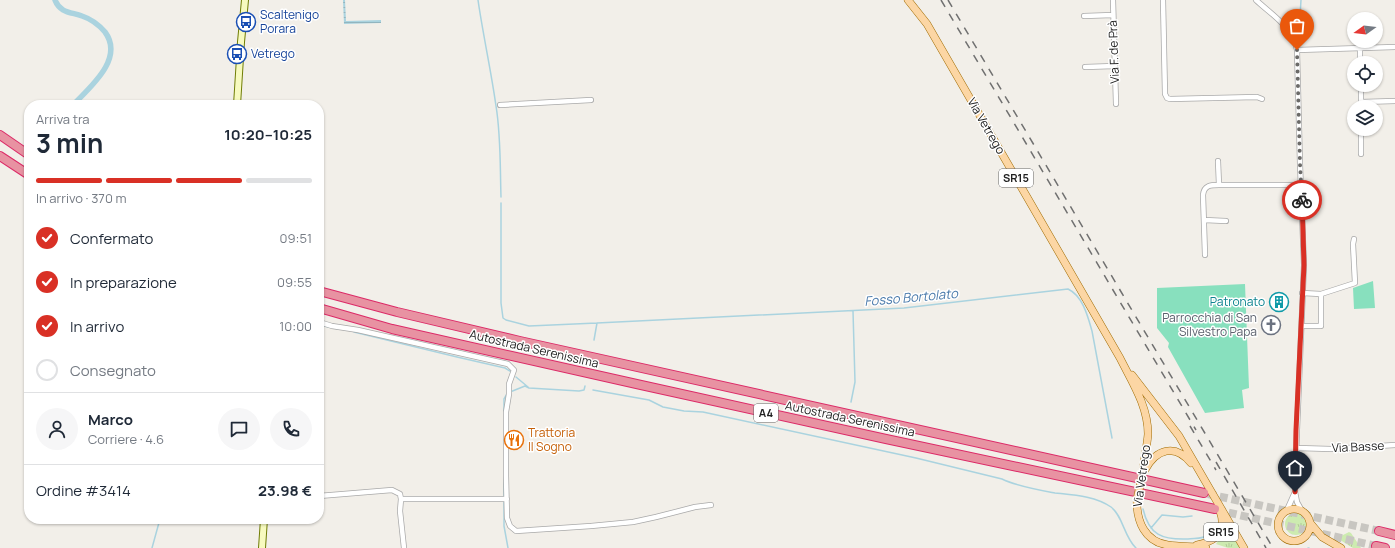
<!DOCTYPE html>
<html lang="it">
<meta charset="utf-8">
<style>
:root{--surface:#fff;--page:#f6f6f7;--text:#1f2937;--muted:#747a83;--line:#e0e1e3;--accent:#d93025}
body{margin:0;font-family:Manrope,sans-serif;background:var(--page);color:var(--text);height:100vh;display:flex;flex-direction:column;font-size:15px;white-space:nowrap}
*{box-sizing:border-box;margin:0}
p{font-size:13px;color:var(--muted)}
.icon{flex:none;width:22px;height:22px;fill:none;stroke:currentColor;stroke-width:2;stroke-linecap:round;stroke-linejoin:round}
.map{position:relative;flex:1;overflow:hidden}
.sheet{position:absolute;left:24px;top:100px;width:300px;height:424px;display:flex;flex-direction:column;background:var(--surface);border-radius:16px;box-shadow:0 1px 3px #0004}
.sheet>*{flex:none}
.needle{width:26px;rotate:255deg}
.controls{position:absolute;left:1347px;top:12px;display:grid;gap:8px}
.controls a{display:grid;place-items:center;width:36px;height:36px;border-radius:50%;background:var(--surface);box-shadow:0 1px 3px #0004;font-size:20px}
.pin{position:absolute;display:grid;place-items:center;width:34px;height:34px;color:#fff;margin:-41px -17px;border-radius:50% 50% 50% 0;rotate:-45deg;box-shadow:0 0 4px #0007}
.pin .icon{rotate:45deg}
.courier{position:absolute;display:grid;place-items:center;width:40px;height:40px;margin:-20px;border:3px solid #d93025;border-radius:50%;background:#fff;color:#222;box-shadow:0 1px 5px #0007}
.overview em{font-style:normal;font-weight:700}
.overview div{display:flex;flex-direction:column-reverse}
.overview{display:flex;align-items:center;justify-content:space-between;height:68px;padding:0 12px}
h1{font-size:26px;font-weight:700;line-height:30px}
.bar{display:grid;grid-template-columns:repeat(4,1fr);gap:6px 4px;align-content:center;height:48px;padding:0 12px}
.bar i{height:5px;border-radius:3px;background:var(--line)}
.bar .on{background:var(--accent)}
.bar p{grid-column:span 4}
.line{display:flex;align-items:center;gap:10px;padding:0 12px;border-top:1px solid var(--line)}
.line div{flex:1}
.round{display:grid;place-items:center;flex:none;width:42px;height:42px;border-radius:21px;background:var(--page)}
ol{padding:0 12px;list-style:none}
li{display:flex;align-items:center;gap:12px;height:44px}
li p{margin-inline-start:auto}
li .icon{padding:4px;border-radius:50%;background:var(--accent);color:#fff;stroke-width:4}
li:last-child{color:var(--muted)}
li i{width:22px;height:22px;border:2px solid var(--line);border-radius:50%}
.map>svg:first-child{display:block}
.grass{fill:url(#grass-tufts)}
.pitch{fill:#88e0be}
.water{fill:url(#water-rules)}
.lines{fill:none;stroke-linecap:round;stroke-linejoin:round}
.stream{stroke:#aad3df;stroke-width:1.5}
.canal{stroke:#aad3df;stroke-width:5.5}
.motorway-tunnel{stroke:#c8c6c1;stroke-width:8;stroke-dasharray:8 4;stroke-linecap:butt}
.minor-casing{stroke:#a9a9a9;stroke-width:6}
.secondary-casing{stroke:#707d05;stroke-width:8}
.primary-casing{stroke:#a06b00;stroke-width:8}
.motorway-casing{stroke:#dc2a67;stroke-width:10}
.minor{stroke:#fff;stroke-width:4.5}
.secondary{stroke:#f7fabf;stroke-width:6}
.primary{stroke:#fcd6a4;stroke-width:7}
.motorway{stroke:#e892a2;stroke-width:8}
.rail{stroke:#707070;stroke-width:1.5;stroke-dasharray:8 8;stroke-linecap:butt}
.primary-bridge-casing{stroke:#a06b00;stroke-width:8;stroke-linecap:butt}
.primary-bridge{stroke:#fcd6a4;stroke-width:7}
.done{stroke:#6b6a68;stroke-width:4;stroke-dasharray:0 7.2}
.route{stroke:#d93025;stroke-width:5}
.labels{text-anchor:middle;stroke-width:3;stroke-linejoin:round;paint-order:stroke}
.shield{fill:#fff;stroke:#646464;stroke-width:1}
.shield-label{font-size:11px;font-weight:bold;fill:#222}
.transit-label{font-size:12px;fill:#164399;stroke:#fff;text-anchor:start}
.street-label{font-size:12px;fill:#222;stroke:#fff}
.culture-label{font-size:12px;fill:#0d838f;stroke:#fff;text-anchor:end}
.worship-label{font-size:12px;fill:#5b616d;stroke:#fff;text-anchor:end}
.food-label{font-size:12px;fill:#c56008;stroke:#fff;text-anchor:start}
.water-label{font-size:13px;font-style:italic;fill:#4a7aab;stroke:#fff}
</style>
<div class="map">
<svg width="1395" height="548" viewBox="0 0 1395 548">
<defs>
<pattern id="grass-tufts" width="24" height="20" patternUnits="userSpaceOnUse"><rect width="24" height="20" fill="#cdebb0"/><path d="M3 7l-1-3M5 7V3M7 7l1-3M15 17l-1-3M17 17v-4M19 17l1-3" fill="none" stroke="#b0c997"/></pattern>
<pattern id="water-rules" width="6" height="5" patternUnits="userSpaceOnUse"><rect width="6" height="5" fill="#aad3df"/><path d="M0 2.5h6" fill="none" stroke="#92b5bf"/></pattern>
</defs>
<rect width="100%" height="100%" fill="#f2efe9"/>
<path class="grass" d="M1285 524a11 11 0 1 1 22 0a11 11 0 1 1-22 0Z
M1226 520 1241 548H1228L1216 544 1222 535Z
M1349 532 1351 533 1361 548H1353L1337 538Z"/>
<path class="pitch" d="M1373 281 1375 308 1354 309 1353 288Z
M1245 284 1249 388 1242 390 1244 408 1205 413 1168 347 1169 343 1157 328V288Z"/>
<path class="water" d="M343 0H345L346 21 381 20V23L344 24Z"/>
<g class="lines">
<path class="stream" d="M478 0C483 35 491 70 496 106 501 136 500 167 501 197
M1299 32 1301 0
M501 203V303L503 318 506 320 529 326 597 323 594 340
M26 213 25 226 29 260
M597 323 904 308 1068 289C1083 296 1088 317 1092 331L1112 438
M319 325 339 329
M354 332 457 357 505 368 510 371
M516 377 528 387
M593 390 649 400 663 407 684 411 703 412 916 458 1002 479C1016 486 1039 490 1055 493 1074 495 1095 496 1111 507 1123 516 1124 537 1136 548
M510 392 525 386 529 388 579 391 584 390 585 386
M507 394 504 399V526L508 548
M851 402 855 382 853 311
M1143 509C1149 535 1162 540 1188 539 1196 538 1202 539 1209 535
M1151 528 1162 515 1183 517 1192 516
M152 548 160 519
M1308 548H1309"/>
<path class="canal" d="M55 0C60 13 71 12 82 16 91 19 99 25 105 32 125 59 89 88 73 105"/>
<path class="motorway-tunnel" d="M1208 494 1379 531
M1217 510 1376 546"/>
<defs>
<path id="minor" d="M1113 0 1116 104
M1163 0 1165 94 1167 98 1170 99 1257 97 1262 99
M1256 0C1272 15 1293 27 1297 50L1300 164 1304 265 1297 430 1295 492 1297 502 1302 511
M1084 16 1113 15
M1360 48V63
M1297 50 1395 47
M1085 67 1115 66
M1361 85V102L1395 101
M500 105 591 100
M1361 129V154
M1218 161 1219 185
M1204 220 1226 221
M1205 255 1203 195C1204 185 1211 185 1219 185H1301
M1302 293 1321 294 1355 283 1353 244 1354 239
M319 322 332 326 358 330 508 364 514 370 509 384V394L506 412V476L507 518 510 526 516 531 591 526 633 522 656 517 695 507 711 505
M1302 326H1321V294
M1297 448 1331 449 1395 445
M319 496 392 490 400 494 401 499 400 511 404 548
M401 499H507
M1287 510 1295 492"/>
<path id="secondary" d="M237 105 241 42 245 0
M262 548 264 519"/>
<path id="primary" d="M908 0 927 24 1120 358C1132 382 1148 406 1148 434 1147 447 1144 459 1143 472
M1132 375 1179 436 1244 548
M1145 470C1156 449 1175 443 1191 463
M1137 499C1136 521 1145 542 1168 545 1181 547 1193 546 1206 548
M1278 525a16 16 0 1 1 32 0a16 16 0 1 1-32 0Z
M1311 524 1322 537 1341 548
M1197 545C1217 541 1227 532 1220 511"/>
<path id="motorway" d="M0 135 29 155
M0 156 29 175
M319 291 397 312 520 341 1204 493
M319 308 392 329 641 385 886 439 1215 509
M1379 531 1395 535
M1376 546 1385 548"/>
</defs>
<use href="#minor" class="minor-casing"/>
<use href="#secondary" class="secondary-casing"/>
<use href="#primary" class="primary-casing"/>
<use href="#motorway" class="motorway-casing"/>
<use href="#minor" class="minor"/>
<use href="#secondary" class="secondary"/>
<use href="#primary" class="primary"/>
<use href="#motorway" class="motorway"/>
<path class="rail" d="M941 0 1196 430
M948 0 1273 548
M1190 426 1216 470
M1216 462 1266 548"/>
<defs>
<path id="primary-bridge" d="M1137 499 1143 472"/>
</defs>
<use href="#primary-bridge" class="primary-bridge-casing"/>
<use href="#primary-bridge" class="primary-bridge"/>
</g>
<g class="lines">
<path class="done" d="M1297 50 1300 164 1302 200"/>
<path class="route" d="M1295 492 1296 430 1304 265 1302 200"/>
</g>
<defs>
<symbol id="bus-ring" viewBox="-11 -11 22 22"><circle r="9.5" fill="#fff" stroke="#1a4fb4" stroke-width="1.5"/><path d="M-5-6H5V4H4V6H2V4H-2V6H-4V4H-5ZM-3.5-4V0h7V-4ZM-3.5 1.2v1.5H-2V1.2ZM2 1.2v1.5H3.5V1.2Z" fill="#1a4fb4"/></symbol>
<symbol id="building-ring" viewBox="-11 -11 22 22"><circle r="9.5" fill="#fff" stroke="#0f9aa8" stroke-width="1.5"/><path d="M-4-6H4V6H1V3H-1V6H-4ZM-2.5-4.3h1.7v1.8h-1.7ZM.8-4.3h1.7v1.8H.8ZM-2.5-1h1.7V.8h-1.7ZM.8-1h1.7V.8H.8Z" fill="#0f9aa8"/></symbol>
<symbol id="church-ring" viewBox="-11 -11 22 22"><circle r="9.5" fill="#fff" stroke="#6b7280" stroke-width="1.5"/><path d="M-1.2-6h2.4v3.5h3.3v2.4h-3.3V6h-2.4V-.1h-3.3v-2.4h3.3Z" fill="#6b7280"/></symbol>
<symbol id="restaurant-ring" viewBox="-11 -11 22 22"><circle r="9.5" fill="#fff" stroke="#e8710a" stroke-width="1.5"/><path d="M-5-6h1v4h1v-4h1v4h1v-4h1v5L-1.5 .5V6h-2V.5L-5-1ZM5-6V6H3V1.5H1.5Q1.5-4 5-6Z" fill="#e8710a"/></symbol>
</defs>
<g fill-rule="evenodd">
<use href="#bus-ring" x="235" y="11" width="22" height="22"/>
<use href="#bus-ring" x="226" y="43" width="22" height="22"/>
<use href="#building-ring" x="1268" y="291" width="22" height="22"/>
<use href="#church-ring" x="1260" y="314" width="22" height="22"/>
<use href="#restaurant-ring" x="503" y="429" width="22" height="22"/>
</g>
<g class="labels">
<g class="shield">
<rect x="999" y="169" width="34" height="18" rx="3"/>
<rect x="754" y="404" width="24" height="18" rx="3"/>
<rect x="1204" y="523" width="34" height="18" rx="3"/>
</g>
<g class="shield-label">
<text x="1016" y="182">SR15</text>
<text x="766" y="417">A4</text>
<text x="1221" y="536">SR15</text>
</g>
<g class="transit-label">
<text x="260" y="19">Scaltenigo<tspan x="260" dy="14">Porara</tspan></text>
<text x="251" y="58">Vetrego</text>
</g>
<g class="street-label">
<text transform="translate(1114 52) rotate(-92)" y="4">Via F. de Prà</text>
<text transform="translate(986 126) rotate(60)" y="4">Via Vetrego</text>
<text transform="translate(534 349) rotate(13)" y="4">Autostrada Serenissima</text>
<text transform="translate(850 419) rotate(12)" y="4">Autostrada Serenissima</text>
<text transform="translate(1358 447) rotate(-3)" y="4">Via Basse</text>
<text transform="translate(1142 476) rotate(-82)" y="4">Via Vetrego</text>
</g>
<g class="culture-label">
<text x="1265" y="306">Patronato</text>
</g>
<g class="worship-label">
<text x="1257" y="322">Parrocchia di San<tspan x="1257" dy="14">Silvestro Papa</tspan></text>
</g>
<g class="food-label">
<text x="528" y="437">Trattoria<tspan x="528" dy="14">Il Sogno</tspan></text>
</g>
<g class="water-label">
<text transform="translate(911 297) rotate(-5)" y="5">Fosso Bortolato</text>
</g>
</g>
</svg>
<div class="controls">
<a><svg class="needle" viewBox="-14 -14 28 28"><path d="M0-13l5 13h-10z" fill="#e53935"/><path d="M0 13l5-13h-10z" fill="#747a83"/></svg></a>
<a><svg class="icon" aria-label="locate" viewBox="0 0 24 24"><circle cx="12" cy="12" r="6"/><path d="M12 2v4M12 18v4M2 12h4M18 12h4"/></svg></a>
<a><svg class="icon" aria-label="layers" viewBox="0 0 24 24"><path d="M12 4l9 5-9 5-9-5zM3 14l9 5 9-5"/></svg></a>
</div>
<div class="pin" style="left:1297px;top:50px;background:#ea580c"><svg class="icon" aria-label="bag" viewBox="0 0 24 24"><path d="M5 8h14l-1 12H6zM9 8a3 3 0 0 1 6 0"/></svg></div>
<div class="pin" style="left:1295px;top:492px;background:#1f2937"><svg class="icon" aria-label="home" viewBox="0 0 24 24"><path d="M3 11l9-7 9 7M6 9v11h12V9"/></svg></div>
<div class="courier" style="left:1302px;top:200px"><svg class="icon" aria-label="bike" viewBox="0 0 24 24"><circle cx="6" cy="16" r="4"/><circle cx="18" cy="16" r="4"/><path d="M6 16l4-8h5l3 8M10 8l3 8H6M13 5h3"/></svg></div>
<section class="sheet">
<div class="overview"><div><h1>3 min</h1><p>Arriva tra</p></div><em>10:20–10:25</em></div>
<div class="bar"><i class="on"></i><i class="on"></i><i class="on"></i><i></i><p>In arrivo · 370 m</p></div>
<ol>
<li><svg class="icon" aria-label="check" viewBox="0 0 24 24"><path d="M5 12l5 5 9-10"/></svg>Confermato<p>09:51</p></li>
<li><svg class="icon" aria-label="check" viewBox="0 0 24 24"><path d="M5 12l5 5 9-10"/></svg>In preparazione<p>09:55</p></li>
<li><svg class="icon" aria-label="check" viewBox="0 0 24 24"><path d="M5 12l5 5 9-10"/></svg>In arrivo<p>10:00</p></li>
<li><i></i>Consegnato</li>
</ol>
<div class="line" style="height:72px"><a class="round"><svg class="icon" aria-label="person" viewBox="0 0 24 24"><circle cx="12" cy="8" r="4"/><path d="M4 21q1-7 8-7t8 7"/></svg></a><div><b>Marco</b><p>Corriere · 4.6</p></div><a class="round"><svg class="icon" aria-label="chat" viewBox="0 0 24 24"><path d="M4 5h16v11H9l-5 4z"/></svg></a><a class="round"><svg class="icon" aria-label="phone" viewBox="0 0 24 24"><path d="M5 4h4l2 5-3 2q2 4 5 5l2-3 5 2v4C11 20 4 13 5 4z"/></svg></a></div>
<div class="line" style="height:52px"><div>Ordine #3414</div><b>23.98 €</b></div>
</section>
</div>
